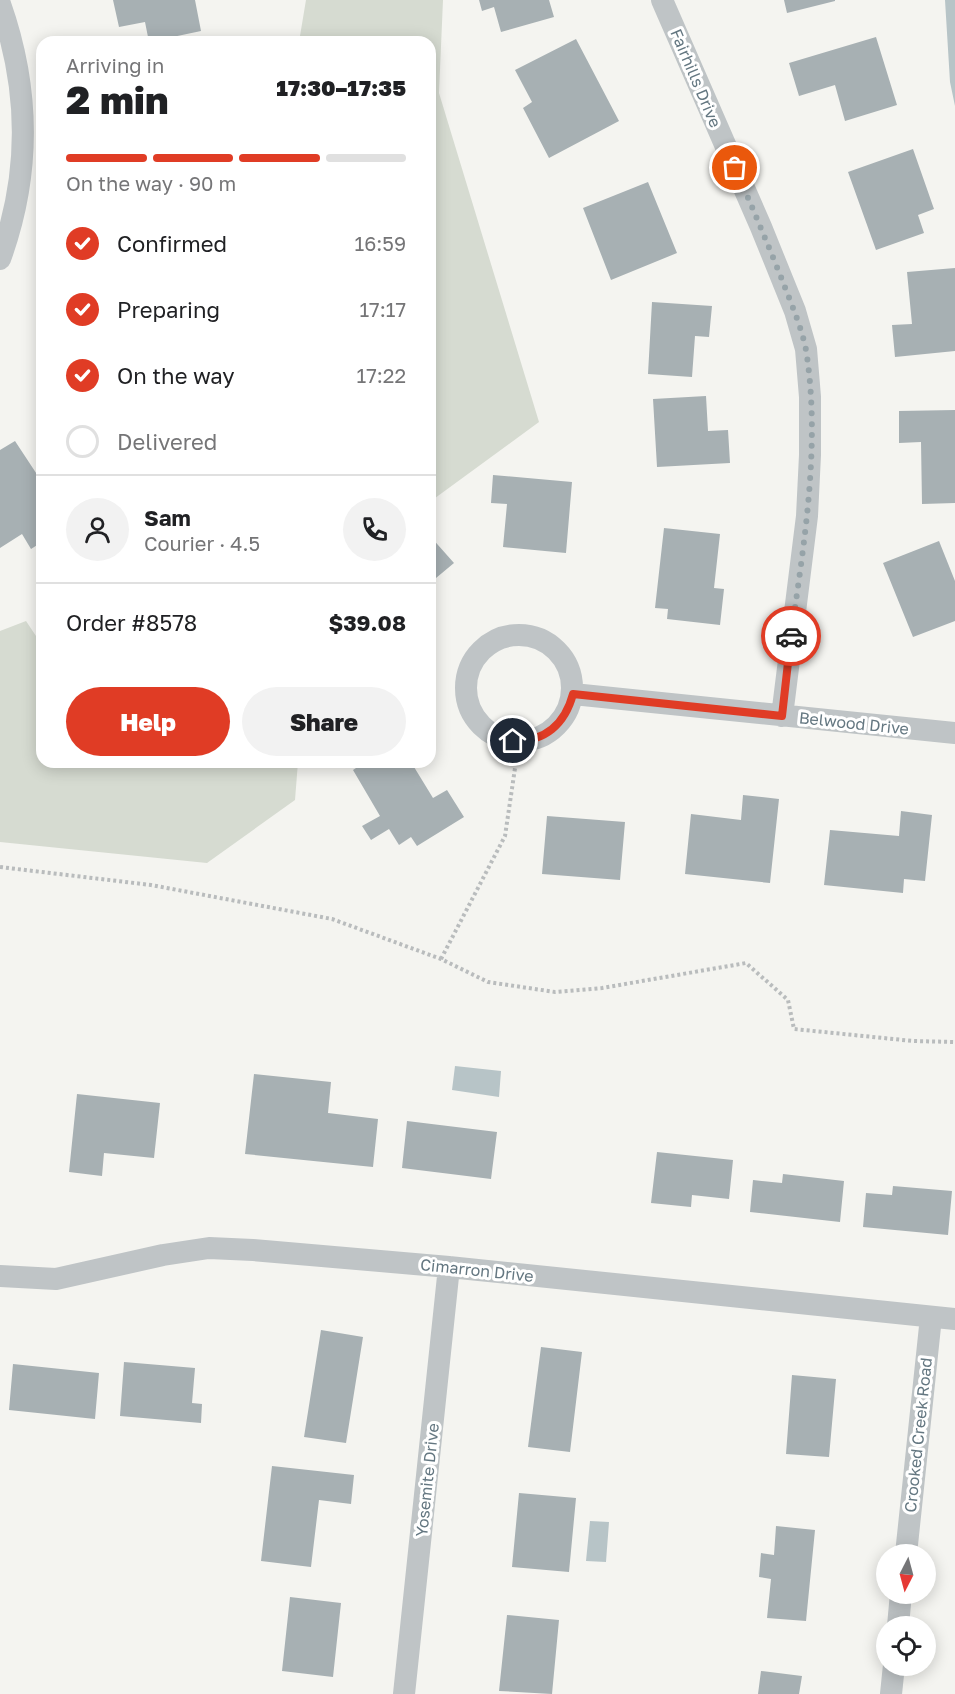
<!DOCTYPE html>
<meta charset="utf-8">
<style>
:root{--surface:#fff;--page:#f2f2f2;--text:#202124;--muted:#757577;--line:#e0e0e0;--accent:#e03c25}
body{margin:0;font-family:"Golos Text",sans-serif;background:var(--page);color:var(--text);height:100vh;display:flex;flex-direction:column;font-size:22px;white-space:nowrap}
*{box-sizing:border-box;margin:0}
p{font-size:20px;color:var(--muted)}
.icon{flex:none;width:33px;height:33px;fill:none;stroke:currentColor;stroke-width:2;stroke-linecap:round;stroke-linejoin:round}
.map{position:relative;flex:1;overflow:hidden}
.panel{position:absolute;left:36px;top:36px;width:400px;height:732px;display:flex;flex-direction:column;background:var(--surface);border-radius:18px;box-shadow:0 3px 15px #0003}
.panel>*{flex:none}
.needle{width:39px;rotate:186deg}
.tools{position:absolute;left:876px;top:1544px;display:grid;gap:12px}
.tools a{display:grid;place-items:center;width:60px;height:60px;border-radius:50%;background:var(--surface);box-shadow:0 3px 15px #0003;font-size:30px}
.pin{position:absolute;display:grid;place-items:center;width:51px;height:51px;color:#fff;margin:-26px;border:3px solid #fff;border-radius:50%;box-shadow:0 2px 6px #0007}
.courier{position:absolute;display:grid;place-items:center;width:60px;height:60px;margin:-30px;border:4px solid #e03c25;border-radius:50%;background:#fff;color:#222;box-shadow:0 2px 8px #0007}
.overview em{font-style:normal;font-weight:800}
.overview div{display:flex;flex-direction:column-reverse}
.overview{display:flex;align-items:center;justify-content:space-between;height:102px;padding:0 30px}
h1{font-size:39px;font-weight:800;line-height:45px}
.bar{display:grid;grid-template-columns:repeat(4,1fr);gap:9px 6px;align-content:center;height:72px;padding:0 30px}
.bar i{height:8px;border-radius:4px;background:var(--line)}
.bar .on{background:var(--accent)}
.bar p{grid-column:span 4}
.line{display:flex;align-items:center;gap:15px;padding:0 30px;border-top:2px solid var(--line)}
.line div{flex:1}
.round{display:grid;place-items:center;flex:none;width:63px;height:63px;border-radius:32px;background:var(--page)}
ol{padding:0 30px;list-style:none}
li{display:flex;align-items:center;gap:18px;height:66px}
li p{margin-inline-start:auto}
li .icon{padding:6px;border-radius:50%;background:var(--accent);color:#fff;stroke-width:4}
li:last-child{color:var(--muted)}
li i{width:33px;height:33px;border:3px solid var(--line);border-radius:50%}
.primary-button{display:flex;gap:12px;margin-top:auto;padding:12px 30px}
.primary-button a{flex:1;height:69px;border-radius:36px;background:var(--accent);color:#fff;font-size:24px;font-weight:800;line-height:69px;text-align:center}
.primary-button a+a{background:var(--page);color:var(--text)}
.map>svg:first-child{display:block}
.green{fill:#d6dbd1}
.water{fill:#b7c4c7}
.building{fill:#a7b0b3}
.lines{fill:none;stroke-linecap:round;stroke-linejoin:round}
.path{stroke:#b9bcbd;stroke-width:4;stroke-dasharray:3 3;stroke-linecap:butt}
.street{stroke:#bfc4c6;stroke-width:22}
.done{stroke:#96a3a8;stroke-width:6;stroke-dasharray:0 10.8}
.route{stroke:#e03c25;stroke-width:8}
.labels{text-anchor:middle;stroke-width:6;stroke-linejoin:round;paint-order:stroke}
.street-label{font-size:16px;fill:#647781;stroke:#fff}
</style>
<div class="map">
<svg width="955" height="1694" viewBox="0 0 955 1694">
<rect width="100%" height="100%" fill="#f4f4f0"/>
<path class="green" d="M306 0H443L439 93 539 422 431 501 430 42H272L300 36Z
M26 621 42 645V762H298L295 800 207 863 0 842V631Z"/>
<path class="water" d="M945 0H955V106L950 82Z
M455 1066 501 1071 499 1097 452 1090Z
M590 1521 609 1522 606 1562 586 1561Z"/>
<path class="building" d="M113 0H195L201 31 149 42 145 22 119 27Z
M479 0H549L554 17 501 32 494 7 482 11Z
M784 0H835V1L787 13Z
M876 37 897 105 845 121 835 85 799 96 789 63Z
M576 39 619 121 549 158 523 108 532 102 515 70Z
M913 149 934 209 918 215 924 233 876 250 848 172Z
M648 182 677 253 611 280 583 208Z
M955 268V351L895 357 892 325 912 324 907 272Z
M652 302 712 306 709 337 695 336 692 377 648 374Z
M706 396 708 431 728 430 730 463 657 467 653 399Z
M955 410V503L922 504 921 442 899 443V411Z
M15 441 42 482V542L31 549 22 534 0 548V450Z
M493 475 572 482 566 553 503 547 507 504 491 503Z
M664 528 720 534 714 588 724 589 720 625 667 619 668 609 655 608Z
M430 536 454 563 430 583Z
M939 541 955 581V621L913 637 883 563Z
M365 762H411L433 798 447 790 464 817 417 846 411 837 399 845 389 829 371 840 362 826 380 816 353 770Z
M743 795 779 799 770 883 685 874 691 814 741 820Z
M901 811 932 815 925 881 904 879 903 893 824 885 830 830 899 836Z
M547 816 625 822 620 880 542 874Z
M254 1074 331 1082 328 1113 378 1119 373 1167 245 1154Z
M77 1094 160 1103 154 1158 104 1153 102 1176 69 1172Z
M407 1121 497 1132 491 1179 402 1168Z
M657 1152 733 1160 729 1199 692 1195 691 1207 651 1203Z
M783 1174 844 1181 840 1222 750 1212 753 1180 782 1183Z
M893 1186 952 1191 948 1235 863 1227 866 1193 892 1195Z
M321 1330 363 1337 346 1443 304 1437Z
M541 1347 582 1352 570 1452 528 1447Z
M124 1362 195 1368 192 1403 202 1404 201 1423 120 1416Z
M13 1364 99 1373 95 1419 9 1410Z
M792 1375 836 1379 829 1457 786 1454Z
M272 1466 354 1475 351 1504 319 1500 311 1567 261 1561Z
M519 1493 576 1498 569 1572 512 1567Z
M776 1526 815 1530 806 1621 767 1618 771 1579 759 1577 761 1553 774 1555Z
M290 1597 341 1603 333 1677 282 1671Z
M507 1615 559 1620 552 1694 499 1691Z
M761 1671 802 1676 799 1694H758Z"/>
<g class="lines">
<path class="path" d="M0 867 151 885 332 919 441 959 488 982 555 992 602 988 746 963 788 1000 794 1029 913 1041 955 1042
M441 959 505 836 519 741"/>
<path class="street" d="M662 0 761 227 795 311 806 349 810 397V455L807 516 782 716
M0 4C30 89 31 174 0 259
M466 688a53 53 0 1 1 106 0a53 53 0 1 1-106 0Z
M573 694 955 733
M0 1276 56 1279 163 1255 209 1248 253 1250 449 1267 955 1319
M906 1554 931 1317
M898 1626 901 1593
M404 1694 449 1267
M891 1694 894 1665"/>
</g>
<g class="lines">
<path class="done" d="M735 168C751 204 766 240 781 277 790 301 801 325 806 350 821 444 804 543 791 636"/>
<path class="route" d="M513 741C545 742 565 724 573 694L782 716 791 636"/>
</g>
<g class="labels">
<g class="street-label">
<text transform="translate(696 78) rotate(67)" y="6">Fairhills Drive</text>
<text transform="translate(854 723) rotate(6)" y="6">Belwood Drive</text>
<text transform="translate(477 1270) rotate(6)" y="6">Cimarron Drive</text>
<text transform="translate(918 1435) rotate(-84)" y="6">Crooked Creek Road</text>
<text transform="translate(427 1480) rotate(-84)" y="6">Yosemite Drive</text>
</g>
</g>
</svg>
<div class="tools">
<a><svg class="needle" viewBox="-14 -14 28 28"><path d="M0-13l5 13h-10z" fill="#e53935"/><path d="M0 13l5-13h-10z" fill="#757577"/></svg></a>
<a><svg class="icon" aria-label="locate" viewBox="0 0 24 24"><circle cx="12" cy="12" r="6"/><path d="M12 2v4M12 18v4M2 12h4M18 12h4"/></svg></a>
</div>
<div class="pin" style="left:735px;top:168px;background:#ea580c"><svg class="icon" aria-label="bag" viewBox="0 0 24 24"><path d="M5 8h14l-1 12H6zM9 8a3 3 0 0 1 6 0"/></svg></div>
<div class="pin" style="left:513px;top:741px;background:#1f2937"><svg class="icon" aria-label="home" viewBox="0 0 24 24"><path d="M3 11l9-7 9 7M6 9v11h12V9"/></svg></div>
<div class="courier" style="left:791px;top:636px"><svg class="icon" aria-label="car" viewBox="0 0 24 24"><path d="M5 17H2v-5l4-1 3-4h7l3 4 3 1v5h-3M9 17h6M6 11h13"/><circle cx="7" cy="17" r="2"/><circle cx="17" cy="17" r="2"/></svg></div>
<section class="panel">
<div class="overview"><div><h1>2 min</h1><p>Arriving in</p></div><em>17:30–17:35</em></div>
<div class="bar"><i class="on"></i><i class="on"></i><i class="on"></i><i></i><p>On the way · 90 m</p></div>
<ol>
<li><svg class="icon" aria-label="check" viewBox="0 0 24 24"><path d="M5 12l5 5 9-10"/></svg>Confirmed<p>16:59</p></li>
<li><svg class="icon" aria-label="check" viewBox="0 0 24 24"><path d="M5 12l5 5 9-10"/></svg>Preparing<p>17:17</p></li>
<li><svg class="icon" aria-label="check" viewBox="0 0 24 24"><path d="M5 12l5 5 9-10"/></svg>On the way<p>17:22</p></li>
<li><i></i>Delivered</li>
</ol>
<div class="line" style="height:108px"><a class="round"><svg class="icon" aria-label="person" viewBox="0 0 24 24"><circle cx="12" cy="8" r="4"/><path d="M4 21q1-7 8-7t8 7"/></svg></a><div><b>Sam</b><p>Courier · 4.5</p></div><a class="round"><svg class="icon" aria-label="phone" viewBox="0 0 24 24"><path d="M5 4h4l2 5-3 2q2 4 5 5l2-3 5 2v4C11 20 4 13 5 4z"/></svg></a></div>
<div class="line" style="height:78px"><div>Order #8578</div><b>$39.08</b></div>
<div class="primary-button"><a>Help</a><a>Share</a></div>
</section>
</div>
